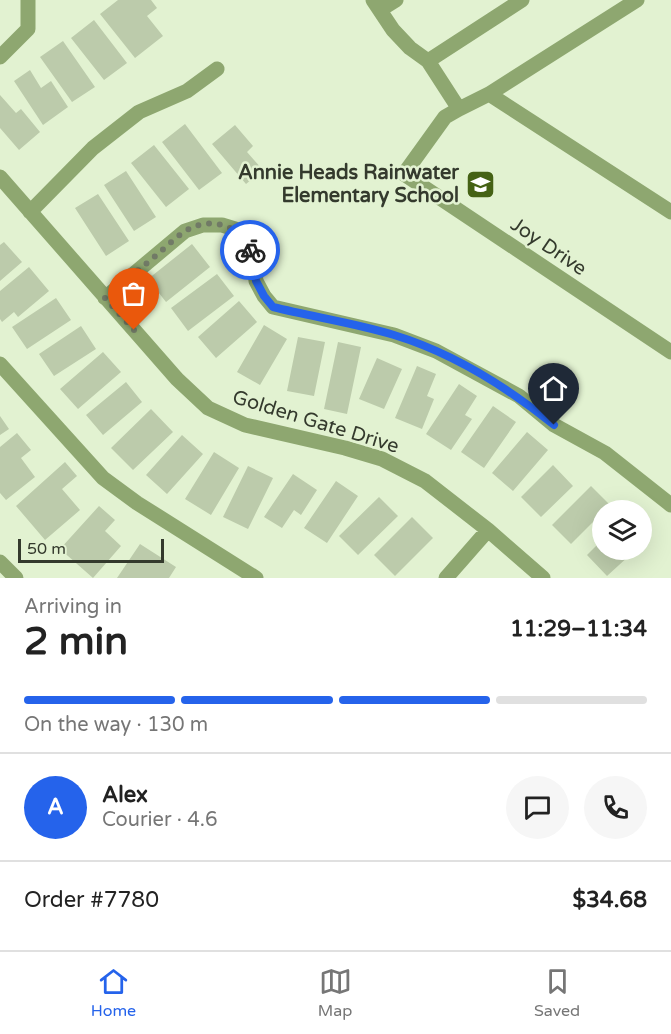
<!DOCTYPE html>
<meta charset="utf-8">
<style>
:root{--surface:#fff;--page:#f6f6f6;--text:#222;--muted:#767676;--line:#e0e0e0;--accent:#2563eb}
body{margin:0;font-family:"Varela Round",sans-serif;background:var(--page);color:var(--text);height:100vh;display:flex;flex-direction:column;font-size:22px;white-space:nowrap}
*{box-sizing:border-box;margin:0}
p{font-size:20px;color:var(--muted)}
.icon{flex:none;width:33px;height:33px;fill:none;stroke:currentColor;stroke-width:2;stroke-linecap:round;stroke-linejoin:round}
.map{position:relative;height:578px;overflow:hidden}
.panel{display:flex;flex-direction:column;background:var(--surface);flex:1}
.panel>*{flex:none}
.buttons{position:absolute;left:592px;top:500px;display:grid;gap:12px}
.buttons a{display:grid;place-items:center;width:60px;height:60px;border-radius:50%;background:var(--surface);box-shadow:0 6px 24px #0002;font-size:30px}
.scale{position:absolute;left:18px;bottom:15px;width:146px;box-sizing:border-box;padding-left:6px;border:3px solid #343a2d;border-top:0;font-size:16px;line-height:21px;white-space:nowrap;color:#343a2d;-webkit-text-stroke:4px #e2f2d1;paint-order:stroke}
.pin{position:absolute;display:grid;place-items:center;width:51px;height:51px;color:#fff;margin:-62px -26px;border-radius:50% 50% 50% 0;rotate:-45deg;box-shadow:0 0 6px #0007}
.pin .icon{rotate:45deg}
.courier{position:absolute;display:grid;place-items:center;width:60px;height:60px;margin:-30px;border:4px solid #2563eb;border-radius:50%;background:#fff;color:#222;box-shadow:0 2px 8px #0007}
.overview em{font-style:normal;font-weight:700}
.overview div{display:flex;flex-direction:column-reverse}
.overview{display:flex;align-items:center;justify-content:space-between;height:102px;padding:0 24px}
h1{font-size:39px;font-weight:700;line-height:45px}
.bar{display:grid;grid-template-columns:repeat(4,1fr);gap:9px 6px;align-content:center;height:72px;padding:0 24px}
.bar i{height:8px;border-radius:4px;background:var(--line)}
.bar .on{background:var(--accent)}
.bar p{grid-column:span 4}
.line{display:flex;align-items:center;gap:15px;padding:0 24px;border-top:2px solid var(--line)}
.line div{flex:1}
.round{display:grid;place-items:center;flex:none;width:63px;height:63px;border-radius:32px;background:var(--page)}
.tab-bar{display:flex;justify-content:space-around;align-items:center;height:84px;border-top:2px solid var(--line);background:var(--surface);font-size:16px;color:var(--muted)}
.tab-bar a{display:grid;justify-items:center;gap:3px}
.tab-bar .on{color:var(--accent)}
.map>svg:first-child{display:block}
.building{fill:#bccbab}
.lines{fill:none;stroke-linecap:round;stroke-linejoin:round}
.minor{stroke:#8ea770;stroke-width:15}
.done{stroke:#717a66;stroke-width:6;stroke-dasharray:0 10.8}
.route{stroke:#2563eb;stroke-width:8}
.labels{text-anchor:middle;stroke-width:5;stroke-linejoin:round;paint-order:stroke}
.poi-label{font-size:20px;font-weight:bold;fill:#343a2d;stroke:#e2f2d1;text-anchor:end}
.street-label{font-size:20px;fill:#343a2d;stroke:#e2f2d1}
</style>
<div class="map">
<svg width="671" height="578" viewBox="0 0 671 578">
<rect width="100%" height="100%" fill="#e2f2d1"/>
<path class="building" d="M118 0H151L157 8 147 16 163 36 135 58 100 14Z
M94 20 127 63 104 80 71 38Z
M63 41 95 87 72 102 40 57Z
M30 70 41 88 51 81 68 107 43 125 14 81Z
M0 95 16 113 21 109 40 132 19 150 0 128Z
M185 124 222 173 199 190 162 142Z
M235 125 253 146 247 152 263 170 246 184 212 144Z
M154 145 189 189 166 207 131 163Z
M126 171 156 217 134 231 104 185Z
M98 194 129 241 106 256 75 208Z
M4 242 22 262 0 281V245Z
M192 244 210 267 166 302 148 279Z
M29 267 49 291 18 317 14 312 2 322 0 319V291Z
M217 274 234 296 188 331 171 308Z
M56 298 71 320 27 349 12 327Z
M239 301 257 322 216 358 198 337Z
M264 325 287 339 260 385 237 372Z
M81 326 96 349 54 376 39 354Z
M298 337 325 342 314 396 287 391Z
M338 342 361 347 347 414 324 409Z
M103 352 121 372 78 409 60 389Z
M377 358 402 369 384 409 359 399Z
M417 366 436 374 427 396 434 399 422 429 395 418Z
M126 382 142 402 103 435 86 415Z
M459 384 477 396 465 415 472 419 451 450 426 434Z
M493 406 516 422 484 468 461 452Z
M151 409 173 432 133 470 111 448Z
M0 416 9 429 0 435Z
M527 432 548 450 513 491 492 473Z
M17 433 31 450 21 458 35 477 6 500 0 493V447Z
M182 435 203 454 167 494 146 475Z
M214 452 239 468 211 515 185 499Z
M65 462 77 476 62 489 80 510 45 540 16 506Z
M553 465 573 486 541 517 521 497Z
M248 466 273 478 248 529 223 517Z
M293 474 317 490 301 515 294 510 282 528 264 517Z
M336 481 358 496 327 543 304 528Z
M591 486 610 505 603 510V512L571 544 552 525Z
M379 497 398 516 358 555 339 536Z
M99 506 115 520 105 531 121 546 93 578 60 549Z
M412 517 433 538 395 576 374 555Z
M603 539V549H624L630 555 607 576 587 555Z
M140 544 176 567 169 578H117Z"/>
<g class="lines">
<path class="minor" d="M373 0 393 30 410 48 428 61 459 109 445 117 404 174 671 352
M380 10 396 0
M0 57 28 29V0
M428 61 522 0
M489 94 671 212
M459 109 489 94 637 0
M0 177 177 379 208 408 245 425 345 448 382 459 425 481 488 530 543 578
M30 212 93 148 139 112 187 91 217 69
M105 298 185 231 203 225H222L235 229 245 239 253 254 256 281 264 296 273 307 394 335 436 351 519 396 554 425 605 453 671 505
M0 364 103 478 137 503 256 578
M0 562 16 578
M446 578 488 530"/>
</g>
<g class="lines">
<path class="done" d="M134 330 105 298C123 283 141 268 159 253 167 246 175 238 184 232 208 216 238 223 250 250"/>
<path class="route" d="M250 250 256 281 264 296 273 307C313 317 355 323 394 335 453 353 507 387 554 425"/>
</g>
<defs>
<symbol id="school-square" viewBox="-11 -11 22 22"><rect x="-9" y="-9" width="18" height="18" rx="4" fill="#456215" stroke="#e2f2d1"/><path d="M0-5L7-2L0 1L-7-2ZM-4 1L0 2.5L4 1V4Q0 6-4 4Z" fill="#fff"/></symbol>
</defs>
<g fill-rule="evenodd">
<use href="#school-square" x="464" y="168" width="33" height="33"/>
</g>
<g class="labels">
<g class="poi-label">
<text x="459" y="179">Annie Heads Rainwater<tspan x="459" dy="23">Elementary School</tspan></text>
</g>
<g class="street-label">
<text transform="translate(549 246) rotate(34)" y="7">Joy Drive</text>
<text transform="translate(316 421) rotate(17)" y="7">Golden Gate Drive</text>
</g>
</g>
</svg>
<div class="buttons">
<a><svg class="icon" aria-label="layers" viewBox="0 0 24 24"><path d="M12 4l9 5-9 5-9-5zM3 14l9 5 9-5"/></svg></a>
</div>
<div class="scale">50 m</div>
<div class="pin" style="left:134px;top:330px;background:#ea580c"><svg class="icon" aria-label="bag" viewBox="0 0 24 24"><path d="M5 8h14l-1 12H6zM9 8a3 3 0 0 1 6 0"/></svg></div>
<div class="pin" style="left:554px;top:425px;background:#1f2937"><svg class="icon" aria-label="home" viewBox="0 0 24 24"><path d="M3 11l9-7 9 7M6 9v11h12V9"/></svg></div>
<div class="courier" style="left:250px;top:250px"><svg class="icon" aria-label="bike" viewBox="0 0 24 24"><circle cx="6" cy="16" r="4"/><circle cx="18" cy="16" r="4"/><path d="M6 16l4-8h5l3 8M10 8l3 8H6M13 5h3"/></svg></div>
</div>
<section class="panel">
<div class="overview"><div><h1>2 min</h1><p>Arriving in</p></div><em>11:29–11:34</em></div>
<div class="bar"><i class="on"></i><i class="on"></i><i class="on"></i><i></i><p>On the way · 130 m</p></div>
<div class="line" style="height:108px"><b class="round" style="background:var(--accent);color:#fff">A</b><div><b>Alex</b><p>Courier · 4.6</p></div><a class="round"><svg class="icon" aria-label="chat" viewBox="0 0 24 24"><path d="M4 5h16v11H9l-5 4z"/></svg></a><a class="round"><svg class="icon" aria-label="phone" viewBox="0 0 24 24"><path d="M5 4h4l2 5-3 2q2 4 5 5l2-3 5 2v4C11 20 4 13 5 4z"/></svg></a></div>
<div class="line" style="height:78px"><div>Order #7780</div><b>$34.68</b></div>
</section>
<nav class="tab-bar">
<a class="on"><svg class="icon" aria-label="home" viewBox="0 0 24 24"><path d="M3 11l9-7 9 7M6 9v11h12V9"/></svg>Home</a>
<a><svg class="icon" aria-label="map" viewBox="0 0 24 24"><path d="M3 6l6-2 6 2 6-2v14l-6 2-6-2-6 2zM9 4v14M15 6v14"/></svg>Map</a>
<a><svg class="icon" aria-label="saved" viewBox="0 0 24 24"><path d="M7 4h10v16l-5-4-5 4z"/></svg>Saved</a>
</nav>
